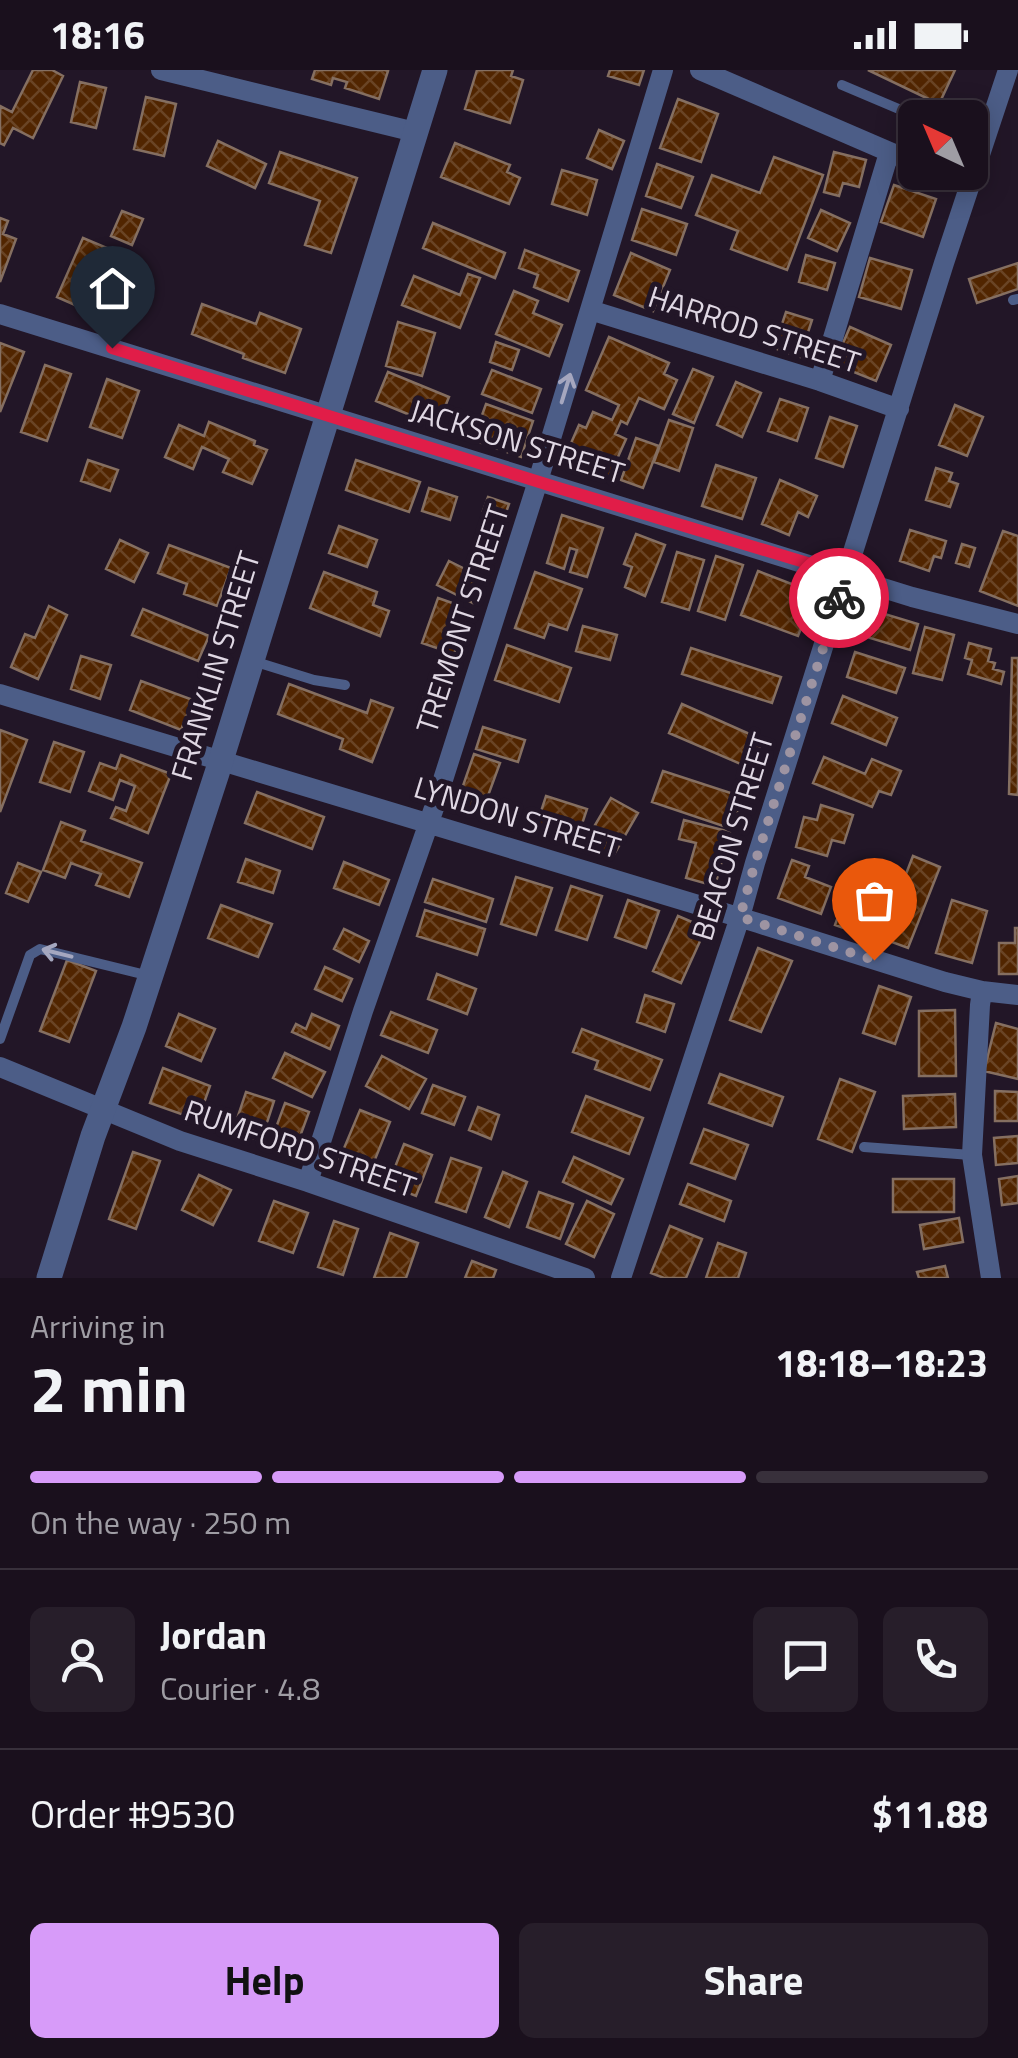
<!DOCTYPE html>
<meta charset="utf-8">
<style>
:root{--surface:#1a101d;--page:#271e2a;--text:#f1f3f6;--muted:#9f9da4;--line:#38303b;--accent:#d79bf9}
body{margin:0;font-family:"Titillium Web",sans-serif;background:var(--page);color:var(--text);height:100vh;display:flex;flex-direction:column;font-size:38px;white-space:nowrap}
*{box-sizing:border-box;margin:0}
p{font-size:32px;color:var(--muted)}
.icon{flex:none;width:55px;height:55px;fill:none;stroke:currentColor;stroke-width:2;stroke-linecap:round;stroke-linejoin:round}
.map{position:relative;height:1208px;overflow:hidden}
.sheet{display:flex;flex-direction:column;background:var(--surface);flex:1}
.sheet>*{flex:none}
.needle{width:65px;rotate:316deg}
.buttons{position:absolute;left:898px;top:30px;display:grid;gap:20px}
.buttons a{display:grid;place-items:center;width:90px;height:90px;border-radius:15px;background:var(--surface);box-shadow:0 5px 25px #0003,0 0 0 2px var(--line);font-size:50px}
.pin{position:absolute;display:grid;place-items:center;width:85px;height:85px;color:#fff;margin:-102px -42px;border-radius:50% 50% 50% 0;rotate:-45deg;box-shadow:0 0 10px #0007}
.pin .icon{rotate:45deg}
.courier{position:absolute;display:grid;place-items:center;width:100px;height:100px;margin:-50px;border:8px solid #e11d48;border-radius:50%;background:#fff;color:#222;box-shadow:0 2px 12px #0007}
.headline em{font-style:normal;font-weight:700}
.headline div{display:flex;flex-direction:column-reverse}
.headline{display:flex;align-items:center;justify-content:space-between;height:170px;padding:0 30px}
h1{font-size:65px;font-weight:700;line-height:75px}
.bar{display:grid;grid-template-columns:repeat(4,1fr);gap:15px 10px;align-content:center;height:120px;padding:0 30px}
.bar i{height:12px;border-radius:8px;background:var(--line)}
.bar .active{background:var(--accent)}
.bar p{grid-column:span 4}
.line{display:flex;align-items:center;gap:25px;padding:0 30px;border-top:2px solid var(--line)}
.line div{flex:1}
.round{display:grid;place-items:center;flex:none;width:105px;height:105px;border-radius:15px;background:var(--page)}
.cta{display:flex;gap:20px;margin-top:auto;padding:20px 30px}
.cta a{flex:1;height:115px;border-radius:15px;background:var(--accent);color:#111;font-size:40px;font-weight:700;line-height:115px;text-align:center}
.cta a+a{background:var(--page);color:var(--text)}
.status{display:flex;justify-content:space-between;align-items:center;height:70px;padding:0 50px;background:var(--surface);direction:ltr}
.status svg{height:28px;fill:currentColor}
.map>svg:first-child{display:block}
.building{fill:url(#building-cross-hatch);stroke:#856f61;stroke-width:2.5}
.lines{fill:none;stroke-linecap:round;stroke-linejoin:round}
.service{stroke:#4c5d87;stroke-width:10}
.minor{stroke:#4c5d87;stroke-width:20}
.tertiary{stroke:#4c5d87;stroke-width:25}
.oneway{stroke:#a5a7bf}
.done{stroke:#9e94a2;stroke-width:10;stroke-dasharray:0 18}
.route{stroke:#e11d48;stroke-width:12}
.labels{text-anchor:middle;stroke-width:10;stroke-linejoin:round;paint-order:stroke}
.street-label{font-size:30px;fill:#e0d8e4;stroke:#221627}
</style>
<div class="status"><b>18:16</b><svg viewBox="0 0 49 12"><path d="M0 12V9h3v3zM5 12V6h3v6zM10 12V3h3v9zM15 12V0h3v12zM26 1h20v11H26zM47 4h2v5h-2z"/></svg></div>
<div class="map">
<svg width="1018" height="1208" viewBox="0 0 1018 1208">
<defs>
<pattern id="building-cross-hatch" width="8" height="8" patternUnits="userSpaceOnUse" patternTransform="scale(2.5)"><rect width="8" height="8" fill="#512500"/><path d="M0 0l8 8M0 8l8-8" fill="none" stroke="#6a4425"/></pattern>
</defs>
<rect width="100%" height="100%" fill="#221627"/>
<path class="building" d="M33 0H52L63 6 33 68 13 58 4 75 0 73V36L12 42Z
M315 0H385L388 1 379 29 345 18 347 12 333 8 331 15 312 9Z
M477 0H513L511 6 523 10 510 53 465 39Z
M610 0H644L639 15 608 6Z
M868 0H955L939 34Z
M80 12 106 18 96 58 71 52Z
M146 27 176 34 164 86 134 79Z
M678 29 718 44 701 92 660 78Z
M599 60 624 71 612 99 587 88Z
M218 71 266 94 255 118 207 96Z
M455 73 510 95 507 102 520 108 509 134 441 107Z
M280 82 357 108 331 183 305 175 320 131 269 113Z
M834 82 866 90 859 117 843 113 839 126 824 122Z
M774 87 823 105 787 200 731 179 738 161 696 145 712 105 760 123Z
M657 94 693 107 681 138 646 126Z
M562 100 597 110 587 145 552 134Z
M894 115 936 129 923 167 881 152Z
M642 139 687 154 676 185 632 170Z
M821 140 850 153 837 181 808 168Z
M122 141 143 149 132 175 111 166Z
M0 148 8 151 3 164 16 169 0 212Z
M433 153 505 183 495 208 423 178Z
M83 168 133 189 107 249 57 227Z
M525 180 579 201 568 231 534 217 538 205 519 198Z
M631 183 670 200 653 241 614 225Z
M806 185 835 193 827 220 799 212Z
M870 188 912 200 901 239 859 227Z
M1018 193V219L977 233 969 209Z
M468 204 480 208 460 258 402 235 414 206 460 225Z
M514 221 538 231 533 243 562 255 549 286 496 264Z
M202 234 256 254 260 243 301 259 285 303 243 288 244 284 192 264Z
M786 242 812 250 800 287 774 278Z
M398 252 435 263 422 306 386 296Z
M850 257 891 275 876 311 834 294Z
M609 267 669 293 664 304 677 310 664 339 639 328 627 354 621 351 615 364 626 369 608 409 564 389 579 355 586 358 593 342 612 350 619 335 586 320Z
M496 272 519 280 512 300 490 292Z
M0 273 24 282 0 342Z
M45 295 71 304 47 371 21 362Z
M693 299 713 307 694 353 673 344Z
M492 300 541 319 532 343 482 324Z
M388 302 449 327 437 356 376 331Z
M107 309 139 321 122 368 90 357Z
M736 312 761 323 742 367 717 355Z
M780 329 808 338 797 371 768 361Z
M486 334 533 351 521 387 473 370Z
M955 335 983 347 967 386 939 375Z
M830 347 857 356 843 397 816 388Z
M669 350 693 358 679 401 654 392Z
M209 352 255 371 254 375 267 380 252 414 223 402 229 389 202 377 193 399 165 387 179 355 204 366Z
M636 368 659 376 643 418 621 410Z
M88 390 118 400 110 421 81 411Z
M356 390 420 412 409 442 346 420Z
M716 395 756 408 742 449 702 436Z
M936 398 952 403 949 411 958 414 950 437 926 430Z
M780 410 817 426 808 447 798 442 789 465 762 454Z
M429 418 457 427 450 450 422 441Z
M488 427 509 434 504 448 483 441Z
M562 445 603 458 587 507 570 502 577 480 570 478 564 499 547 493Z
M339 456 377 470 367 497 329 483Z
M910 460 946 471 941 488 934 486 929 501 900 491Z
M1003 461 1018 466V536L980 521Z
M636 464 665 475 645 526 625 517 632 497 624 494Z
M120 470 148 483 134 512 106 499Z
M962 474 975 478 969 497 956 493Z
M169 475 231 498 217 536 184 524 187 514 158 503Z
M677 482 704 490 689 540 662 532Z
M716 486 743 495 725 550 698 541Z
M449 491 485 509 473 533 437 515Z
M758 501 815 523 798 566 741 545Z
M324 502 377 522 373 535 389 541 380 566 310 538Z
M535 502 582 519 567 560 549 554 544 568 515 558Z
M438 528 461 536 457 546 466 550 454 584 422 573Z
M49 536 67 545 38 609 11 597 25 564 35 568Z
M143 539 209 566 198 591 132 565Z
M868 539 918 554 910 580 860 565Z
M583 556 617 565 610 590 576 581Z
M925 557 954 565 942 610 913 603Z
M969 573 991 579 988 591 995 593 993 599 1004 602 1001 614 968 604 972 590 965 588Z
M507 575 571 598 559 632 495 610Z
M691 578 781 607 772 633 682 604Z
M855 582 905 598 896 623 847 607Z
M81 586 111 595 100 629 71 619Z
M1012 588H1018V725L1009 724Z
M432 607 453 615 441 645 420 637Z
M141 611 193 630 181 660 130 640Z
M289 614 367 643 371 630 393 638 372 692 340 679 343 669 278 644Z
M843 626 897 648 886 675 832 653Z
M682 634 763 670 750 698 669 663Z
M483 657 525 670 518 692 476 679Z
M0 660 27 670 0 742Z
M54 672 84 682 70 722 40 712Z
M474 684 500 693 481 745 456 736Z
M121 685 171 704 148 763 111 748 116 737 126 741 135 716 120 710 113 730 89 721 100 693 116 699Z
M824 687 865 704 872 689 901 701 891 725 879 721 872 737 813 713Z
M663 701 743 727 732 759 652 732Z
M257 722 324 747 312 779 245 753Z
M546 726 587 739 580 760 570 757 566 770 535 760Z
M611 728 638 743 612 788 585 772Z
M821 735 853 745 844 773 832 770 827 786 796 777 804 747 817 750Z
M684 750 730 762 715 816 686 808 696 773 679 769Z
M61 752 85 761 81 771 142 793 129 827 96 815 101 804 71 793 65 808 43 800Z
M913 786 940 797 908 878 881 868Z
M246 789 280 801 273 823 238 812Z
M792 790 809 796 805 807 831 817 821 844 778 828Z
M344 792 389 810 379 835 334 818Z
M18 793 41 802 28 832 6 823Z
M516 807 552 818 536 865 501 854Z
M433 809 493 829 486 852 425 832Z
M571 816 602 826 587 870 556 860Z
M847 822 887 836 875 869 835 855Z
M628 830 659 841 646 878 615 867Z
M952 830 987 841 972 893 936 883Z
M221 835 272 854 258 887 208 868Z
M425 840 485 859 477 885 417 866Z
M678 846 706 858 681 913 653 901Z
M1015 858H1018V904H999V873H1015Z
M344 859 369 871 359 892 334 879Z
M758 878 792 891 761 962 730 950Z
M67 890 96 901 69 972 40 961Z
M325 897 352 909 342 931 315 919Z
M437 904 476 919 467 944 428 929Z
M879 916 911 927 895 974 863 963Z
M645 925 674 934 665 962 637 952Z
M955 940 956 1006H919V941Z
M391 942 437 960 428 983 381 965Z
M179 944 215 959 201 991 166 976Z
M312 944 339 956 330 979 292 962 296 954 306 959Z
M996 953 1018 959V1009L984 1001Z
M582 959 662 990 650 1020 595 999 598 991 573 982Z
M285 983 325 1002 312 1027 273 1008Z
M382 986 426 1009 409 1039 366 1016Z
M163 998 210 1016 198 1050 150 1033Z
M720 1004 783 1027 772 1056 709 1033Z
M840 1009 875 1022 852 1082 818 1069Z
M433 1015 465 1027 454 1055 422 1043Z
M995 1021 1018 1022V1051H995Z
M246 1022 274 1031 261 1071 233 1061Z
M955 1024 956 1057 904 1059 903 1026Z
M586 1026 643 1048 629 1084 572 1062Z
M285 1033 309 1042 294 1083 270 1074Z
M478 1037 499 1045 491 1069 469 1060Z
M360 1040 390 1052 368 1107 337 1095Z
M704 1059 748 1075 735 1109 691 1093Z
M1018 1066V1093L996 1095 994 1068Z
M404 1074 432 1085 416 1126 388 1115Z
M133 1082 160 1091 136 1159 109 1149Z
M574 1087 623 1109 611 1134 563 1112Z
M451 1088 481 1098 466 1142 436 1132Z
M503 1102 527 1112 509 1157 485 1147Z
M199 1105 231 1120 213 1155 182 1140Z
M1018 1106V1133L1002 1135 999 1109Z
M893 1109H954V1142H893Z
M688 1114 731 1131 724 1151 680 1134Z
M539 1122 573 1134 560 1169 527 1157Z
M274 1131 308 1143 293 1183 259 1171Z
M587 1131 614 1144 594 1187 566 1174Z
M959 1148 963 1172 924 1179 920 1155Z
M334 1151 358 1159 343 1205 318 1197Z
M670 1156 702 1169 686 1208H664L651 1203Z
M390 1163 418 1173 406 1208H374Z
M718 1173 746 1183 738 1208H706Z
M472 1191 496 1200 493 1208H465Z
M945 1196 948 1208H919L917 1202Z"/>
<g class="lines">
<path class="service" d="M842 15 920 48
M1013 230 1018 229
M253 591 314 610 345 615
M0 969 30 885 40 879 150 906
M864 1077 971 1085"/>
<path class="minor" d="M161 0 415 62
M700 0 915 93
M941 102 971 114
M590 240 820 311 899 339
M0 244 912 527 1018 554
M820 311 889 83
M0 624 758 853 945 912 982 921 1018 925
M982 921 980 935 972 1085 991 1208
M0 997 180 1071 308 1112 585 1208
M308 1112 363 941 434 738 538 411 663 0
M621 1208 740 847 755 793 944 193 1008 0"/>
<path class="tertiary" d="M49 1208 93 1066 134 957 217 703 435 0"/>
</g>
<defs><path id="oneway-shaft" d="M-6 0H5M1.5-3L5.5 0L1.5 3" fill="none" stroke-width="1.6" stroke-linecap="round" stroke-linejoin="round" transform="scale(2.5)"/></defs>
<g class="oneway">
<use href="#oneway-shaft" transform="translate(566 318) rotate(-73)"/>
<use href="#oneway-shaft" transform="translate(57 883) rotate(-166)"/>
</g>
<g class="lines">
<path class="done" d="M839 528 755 793 740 847 874 890"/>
<path class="route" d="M112 278 552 416 847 505 839 528"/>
</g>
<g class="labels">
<g class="street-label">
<text transform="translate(754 260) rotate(18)" y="10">HARROD STREET</text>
<text transform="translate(517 372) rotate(17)" y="10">JACKSON STREET</text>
<text transform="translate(463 549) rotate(-72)" y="10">TREMONT STREET</text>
<text transform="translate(216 596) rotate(-73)" y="10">FRANKLIN STREET</text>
<text transform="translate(517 748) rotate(17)" y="10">LYNDON STREET</text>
<text transform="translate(733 767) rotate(-73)" y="10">BEACON STREET</text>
<text transform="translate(300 1079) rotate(19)" y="10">RUMFORD STREET</text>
</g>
</g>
</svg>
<div class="buttons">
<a><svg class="needle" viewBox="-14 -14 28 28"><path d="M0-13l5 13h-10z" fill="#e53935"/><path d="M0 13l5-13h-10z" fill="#9f9da4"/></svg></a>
</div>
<div class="pin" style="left:874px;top:890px;background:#ea580c"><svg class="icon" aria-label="bag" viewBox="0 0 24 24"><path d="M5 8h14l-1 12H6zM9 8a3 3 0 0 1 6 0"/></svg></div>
<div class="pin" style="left:112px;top:278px;background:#1f2937"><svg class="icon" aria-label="home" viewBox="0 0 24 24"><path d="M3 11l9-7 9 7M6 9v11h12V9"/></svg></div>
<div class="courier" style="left:839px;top:528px"><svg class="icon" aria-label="bike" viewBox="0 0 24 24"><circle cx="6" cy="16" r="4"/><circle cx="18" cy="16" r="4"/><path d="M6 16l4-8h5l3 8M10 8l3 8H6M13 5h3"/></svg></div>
</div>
<section class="sheet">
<div class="headline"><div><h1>2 min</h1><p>Arriving in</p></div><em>18:18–18:23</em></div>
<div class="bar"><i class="active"></i><i class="active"></i><i class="active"></i><i></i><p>On the way · 250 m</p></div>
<div class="line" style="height:180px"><a class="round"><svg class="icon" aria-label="person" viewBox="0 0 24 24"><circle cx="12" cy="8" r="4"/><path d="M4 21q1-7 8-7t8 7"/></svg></a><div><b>Jordan</b><p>Courier · 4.8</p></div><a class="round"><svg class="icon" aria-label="chat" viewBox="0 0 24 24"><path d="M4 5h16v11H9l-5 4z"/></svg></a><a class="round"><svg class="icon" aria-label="phone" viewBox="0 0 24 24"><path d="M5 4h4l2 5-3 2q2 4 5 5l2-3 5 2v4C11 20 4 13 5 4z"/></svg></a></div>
<div class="line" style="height:130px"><div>Order #9530</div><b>$11.88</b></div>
<div class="cta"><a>Help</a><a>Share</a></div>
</section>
